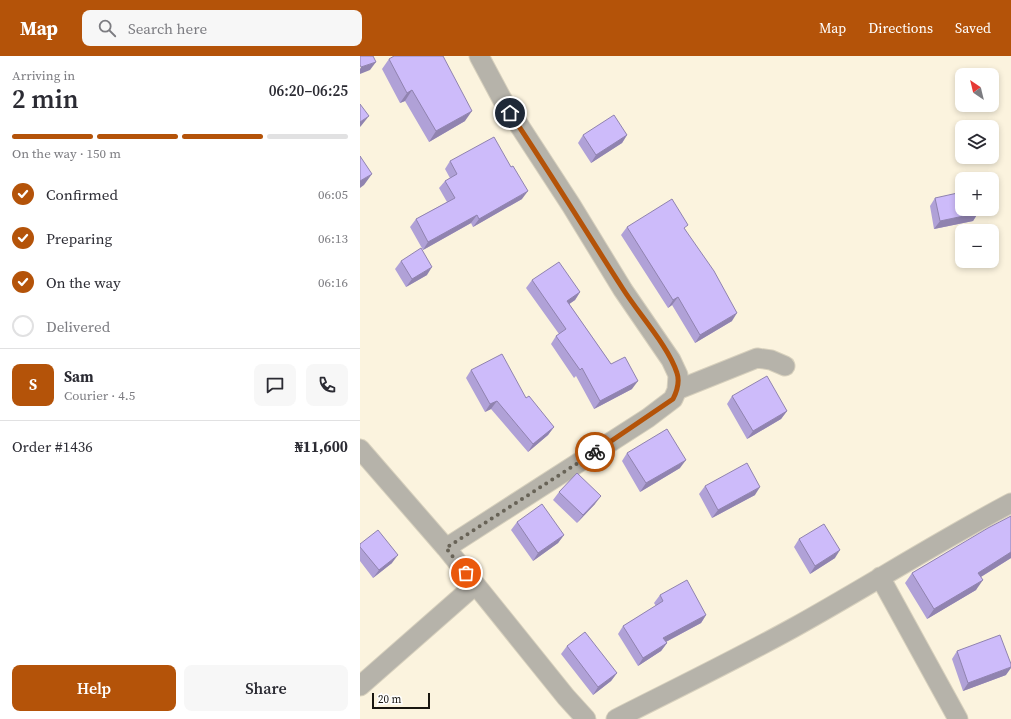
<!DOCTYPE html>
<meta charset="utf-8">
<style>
:root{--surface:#fff;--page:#f7f7f7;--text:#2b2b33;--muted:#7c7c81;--line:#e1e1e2;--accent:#b45309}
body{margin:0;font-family:"Source Serif 4",serif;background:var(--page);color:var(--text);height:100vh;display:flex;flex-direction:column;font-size:15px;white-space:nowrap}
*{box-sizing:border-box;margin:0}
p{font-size:13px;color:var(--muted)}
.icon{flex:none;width:22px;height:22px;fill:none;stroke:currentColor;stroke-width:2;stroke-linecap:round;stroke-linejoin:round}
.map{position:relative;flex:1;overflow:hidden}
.sheet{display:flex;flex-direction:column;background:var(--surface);width:360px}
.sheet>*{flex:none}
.needle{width:26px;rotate:325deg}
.fabs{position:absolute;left:595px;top:12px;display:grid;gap:8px}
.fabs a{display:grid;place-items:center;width:44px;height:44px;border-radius:8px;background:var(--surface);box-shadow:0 2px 6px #0003;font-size:20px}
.scale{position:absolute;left:12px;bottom:10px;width:58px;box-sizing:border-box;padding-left:4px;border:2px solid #19160f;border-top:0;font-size:11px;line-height:14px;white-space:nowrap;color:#19160f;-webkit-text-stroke:3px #fff;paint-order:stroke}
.pin{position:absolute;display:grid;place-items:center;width:34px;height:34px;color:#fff;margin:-17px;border:2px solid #fff;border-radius:50%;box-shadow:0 1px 4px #0007}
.courier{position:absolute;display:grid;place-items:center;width:40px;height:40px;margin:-20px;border:3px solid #b45309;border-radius:50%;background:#fff;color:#222;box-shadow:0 1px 5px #0007}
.headline em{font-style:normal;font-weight:600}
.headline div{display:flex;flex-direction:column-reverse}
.headline{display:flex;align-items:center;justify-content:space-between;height:68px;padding:0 12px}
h1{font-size:26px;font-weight:600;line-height:30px}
.bar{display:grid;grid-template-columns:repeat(4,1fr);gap:6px 4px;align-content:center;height:48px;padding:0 12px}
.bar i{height:5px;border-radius:3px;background:var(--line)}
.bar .on{background:var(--accent)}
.bar p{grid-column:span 4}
.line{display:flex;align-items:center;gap:10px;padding:0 12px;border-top:1px solid var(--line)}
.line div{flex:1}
.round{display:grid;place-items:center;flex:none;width:42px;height:42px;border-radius:8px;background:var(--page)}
ol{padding:0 12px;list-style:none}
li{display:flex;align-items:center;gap:12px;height:44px}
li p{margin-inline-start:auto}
li .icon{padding:4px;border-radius:50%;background:var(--accent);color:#fff;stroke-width:4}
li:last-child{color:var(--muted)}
li i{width:22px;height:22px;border:2px solid var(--line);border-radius:50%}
.button{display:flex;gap:8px;margin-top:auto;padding:8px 12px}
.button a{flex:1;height:46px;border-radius:8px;background:var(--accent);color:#fff;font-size:16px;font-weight:600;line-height:46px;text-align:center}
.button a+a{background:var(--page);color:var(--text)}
header{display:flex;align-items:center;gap:24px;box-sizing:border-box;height:56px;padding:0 20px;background:var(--accent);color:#fff}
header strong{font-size:19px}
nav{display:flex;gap:22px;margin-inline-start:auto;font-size:14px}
.search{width:280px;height:36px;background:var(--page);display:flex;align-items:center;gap:10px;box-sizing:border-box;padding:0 14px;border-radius:8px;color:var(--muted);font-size:15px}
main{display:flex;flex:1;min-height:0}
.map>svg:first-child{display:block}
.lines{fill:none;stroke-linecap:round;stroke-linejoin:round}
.minor-casing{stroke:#d7d0bd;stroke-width:21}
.minor{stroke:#b6b3aa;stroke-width:19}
.wall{fill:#b0a1d7}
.shaded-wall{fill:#9083af}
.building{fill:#cdbbfa;stroke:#9083af}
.done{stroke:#686357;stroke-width:4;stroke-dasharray:0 7.2}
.route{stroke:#b45309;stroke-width:5}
</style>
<header>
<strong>Map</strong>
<div class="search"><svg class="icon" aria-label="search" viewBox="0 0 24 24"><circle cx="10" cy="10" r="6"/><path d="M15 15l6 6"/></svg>Search here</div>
<nav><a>Map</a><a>Directions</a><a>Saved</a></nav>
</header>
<main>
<section class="sheet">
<div class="headline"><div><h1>2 min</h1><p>Arriving in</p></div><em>06:20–06:25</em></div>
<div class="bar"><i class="on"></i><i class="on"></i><i class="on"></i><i></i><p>On the way · 150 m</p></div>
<ol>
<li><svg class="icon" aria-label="check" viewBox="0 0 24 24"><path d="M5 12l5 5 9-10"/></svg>Confirmed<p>06:05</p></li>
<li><svg class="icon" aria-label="check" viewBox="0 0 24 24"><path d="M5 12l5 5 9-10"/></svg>Preparing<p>06:13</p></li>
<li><svg class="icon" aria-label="check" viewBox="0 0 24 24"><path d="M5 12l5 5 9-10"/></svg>On the way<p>06:16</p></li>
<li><i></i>Delivered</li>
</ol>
<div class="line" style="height:72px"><b class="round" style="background:var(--accent);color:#fff">S</b><div><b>Sam</b><p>Courier · 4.5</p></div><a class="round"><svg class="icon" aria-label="chat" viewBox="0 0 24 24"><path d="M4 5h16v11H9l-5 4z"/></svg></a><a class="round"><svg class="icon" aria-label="phone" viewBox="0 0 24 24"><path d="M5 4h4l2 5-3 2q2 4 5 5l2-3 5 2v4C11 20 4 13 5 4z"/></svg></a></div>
<div class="line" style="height:52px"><div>Order #1436</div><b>₦11,600</b></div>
<div class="button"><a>Help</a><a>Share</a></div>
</section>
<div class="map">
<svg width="651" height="663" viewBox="0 0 651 663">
<rect width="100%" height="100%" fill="#fbf3de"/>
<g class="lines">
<defs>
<path id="minor" d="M317 334 397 302 411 304 425 310
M0 393 86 492 206 641 226 663
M86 492 288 362 313 343 317 334 318 319 311 304 263 234 211 149 142 43 119 0
M520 521 598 663
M0 630 115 529
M256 663C315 633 375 604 433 572 507 531 577 486 651 447"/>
</defs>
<use href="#minor" class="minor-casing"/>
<use href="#minor" class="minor"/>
</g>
<path class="wall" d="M29 3 105 65 69 86 45 45 40 47 22 13Z
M223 79H267L262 87 231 107 218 87Z
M90 105 162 143 113 171 111 167 63 194 50 171 56 163 87 146 79 132 85 125 90 122 85 113Z
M575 142 618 157 613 165 574 173 570 150Z
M267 171 325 173 372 265 335 287 312 249 308 252 261 179Z
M41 205 67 219 46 231 35 213Z
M172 224 220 236 215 244 209 248 251 308 272 333 234 353 216 320 214 322 191 288 196 280 199 278 166 232Z
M111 314 166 342 194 371 188 379 168 396 131 353 125 356 106 322Z
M372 340 427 355 421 363 387 383 367 348Z
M267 397 320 412 280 436 262 405Z
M345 430 395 439 352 462 339 438Z
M199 436 235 448 217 467 193 444Z
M651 460V502L621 521 616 534 567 563 545 527 552 517Z
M157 466 204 479 198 487 173 505 151 474Z
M439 483 475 502 450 518 434 491Z
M0 488 32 507 13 522 0 505Z
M300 539 346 559 341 567 306 586 307 587 301 595 278 610 258 578 263 570 296 550 294 547Z
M207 590 257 617 251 625 233 639 201 598Z
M597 595 646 619 603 635 592 603Z"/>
<path class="shaded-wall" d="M16 6 10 14 0 18V13L1 11Z
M52 34 45 45 40 47 47 37Z
M112 55 105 65 69 86 76 75Z
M9 60 1 70 0 71V66Z
M267 79 262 87 231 107 236 99Z
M12 118 4 129 0 132V125Z
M168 135 162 143 113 171 119 163Z
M618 157 613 165 574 173 580 165Z
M117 159 111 167 63 194 68 186Z
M72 211 67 219 46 231 52 223Z
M220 236 215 244 202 253 207 245Z
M318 241 312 249 308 252 313 244Z
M377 257 372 265 335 287 340 279Z
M278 325 272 333 234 353 240 345Z
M137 345 131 353 125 356 130 348Z
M427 355 421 363 387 383 393 375Z
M194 371 188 379 168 396 173 388Z
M326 404 320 412 280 436 286 427Z
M400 431 395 439 352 462 358 454Z
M241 440 235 448 217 467 223 459Z
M204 479 198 487 173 505 178 497Z
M480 494 475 502 450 518 455 510Z
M651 496V502L611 527 618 517Z
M38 499 32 507 13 522 19 514Z
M623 524 616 534 567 563 574 553Z
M346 559 341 567 298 590 303 582Z
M307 587 301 595 278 610 283 602Z
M651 611V612L646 619 603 635 608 627Z
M257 617 251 625 233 639 238 631Z"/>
<path class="building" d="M0 0H13L16 6 1 11 0 9Z
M34 0H83L112 55 76 75 52 34 47 37 29 3Z
M0 48 9 60 0 66Z
M254 59 267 79 236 99 223 79Z
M134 81 151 111 153 110 168 135 119 163 117 159 68 186 56 163 95 142 85 125 97 118 90 105Z
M0 100 12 118 0 125Z
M602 136V153H618V157L580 165 575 142Z
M312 143 328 169 324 172 354 215 377 257 340 279 318 241 313 244 267 171Z
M61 192 72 211 52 223 41 205Z
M199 206 220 236 207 245 251 308 265 301 278 325 240 345 222 312 220 314 196 280 206 273 172 224Z
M142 298 166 342 169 340 194 371 173 388 137 345 130 348 111 314Z
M407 320 427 355 393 375 372 340Z
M307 373 326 404 286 427 267 397Z
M387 407 400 431 358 454 345 430Z
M217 417 241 440 223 459 199 436Z
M182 448 204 479 178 497 157 466Z
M651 460V496L618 517 623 524 574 553 552 517 628 472Z
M464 468 480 494 455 510 439 483Z
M18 474 38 499 19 514 0 491V488Z
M327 524 346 559 303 582 307 587 283 602 263 570 303 545 300 539Z
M225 576 257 617 238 631 207 590Z
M640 579 651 608V611L608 627 597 595Z"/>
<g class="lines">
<path class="done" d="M106 517 86 492 235 396"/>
<path class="route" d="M150 57C189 115 225 174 263 233 278 257 309 291 317 317 320 326 317 335 313 343L235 396"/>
</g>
</svg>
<div class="fabs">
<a><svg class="needle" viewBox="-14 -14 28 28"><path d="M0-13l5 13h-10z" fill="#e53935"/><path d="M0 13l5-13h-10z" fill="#7c7c81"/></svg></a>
<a><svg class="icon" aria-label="layers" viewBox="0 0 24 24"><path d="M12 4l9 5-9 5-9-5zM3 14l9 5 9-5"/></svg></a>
<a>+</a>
<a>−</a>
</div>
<div class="scale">20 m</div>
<div class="pin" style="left:106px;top:517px;background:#ea580c"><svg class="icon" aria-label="bag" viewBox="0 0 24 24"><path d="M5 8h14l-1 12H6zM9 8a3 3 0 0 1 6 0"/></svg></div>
<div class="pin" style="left:150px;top:57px;background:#1f2937"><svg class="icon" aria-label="home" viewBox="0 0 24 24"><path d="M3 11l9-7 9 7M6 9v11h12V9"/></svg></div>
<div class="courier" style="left:235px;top:396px"><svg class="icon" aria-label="bike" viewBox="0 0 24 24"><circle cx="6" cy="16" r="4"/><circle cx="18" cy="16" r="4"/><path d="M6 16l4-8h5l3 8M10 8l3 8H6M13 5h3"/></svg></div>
</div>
</main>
